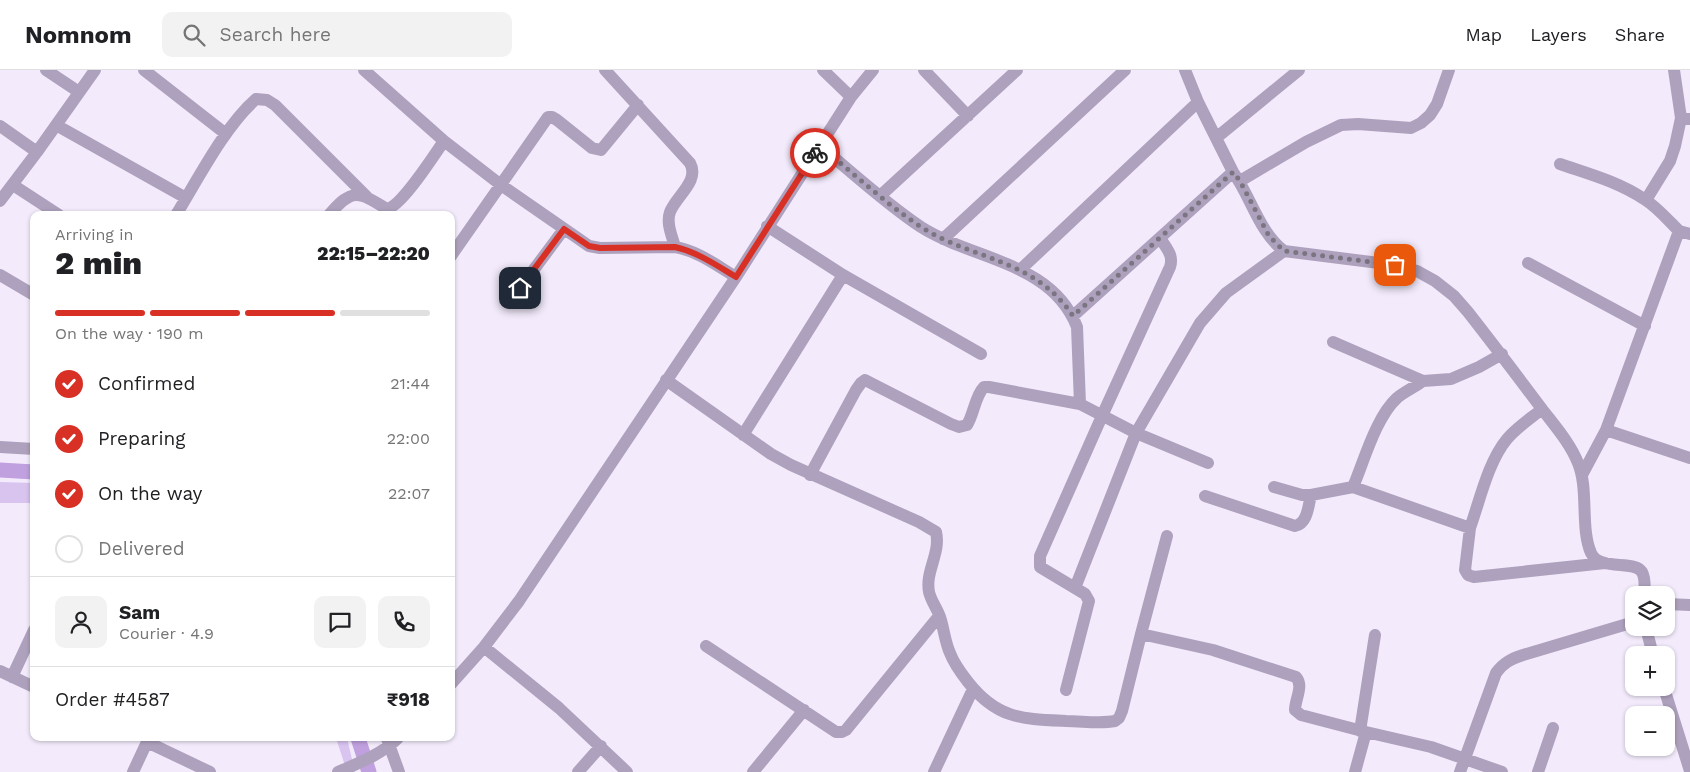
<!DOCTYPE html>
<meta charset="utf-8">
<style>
:root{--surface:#fff;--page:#f2f2f2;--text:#202124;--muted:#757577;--line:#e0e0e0;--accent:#d93025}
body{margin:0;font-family:"Work Sans",sans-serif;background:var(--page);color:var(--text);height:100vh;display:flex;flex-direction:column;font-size:19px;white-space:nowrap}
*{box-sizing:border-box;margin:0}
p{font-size:16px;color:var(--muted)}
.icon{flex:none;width:28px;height:28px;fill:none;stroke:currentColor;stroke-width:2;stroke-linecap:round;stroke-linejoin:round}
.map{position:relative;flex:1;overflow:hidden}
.drawer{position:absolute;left:30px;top:141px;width:425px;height:530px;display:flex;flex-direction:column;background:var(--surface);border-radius:10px;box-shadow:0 1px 4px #0004}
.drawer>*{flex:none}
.tools{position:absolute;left:1625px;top:516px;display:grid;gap:10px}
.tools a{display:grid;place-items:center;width:50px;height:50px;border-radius:10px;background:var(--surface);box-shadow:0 1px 4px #0004;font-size:25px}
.pin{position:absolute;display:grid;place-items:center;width:42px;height:42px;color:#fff;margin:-21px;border-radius:10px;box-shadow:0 2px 8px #0006}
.courier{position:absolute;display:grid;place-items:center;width:50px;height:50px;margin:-25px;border:4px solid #d93025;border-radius:50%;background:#fff;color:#222;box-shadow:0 1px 6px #0007}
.summary em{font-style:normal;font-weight:800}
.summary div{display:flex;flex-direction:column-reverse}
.summary{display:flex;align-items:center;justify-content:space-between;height:85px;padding:0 25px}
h1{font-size:32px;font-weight:800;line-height:38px}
.bar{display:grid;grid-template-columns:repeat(4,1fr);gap:8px 5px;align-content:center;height:60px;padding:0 25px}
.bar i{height:6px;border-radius:4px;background:var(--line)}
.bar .active{background:var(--accent)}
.bar p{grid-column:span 4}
.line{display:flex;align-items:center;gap:12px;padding:0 25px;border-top:1px solid var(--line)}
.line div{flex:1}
.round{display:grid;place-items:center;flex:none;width:52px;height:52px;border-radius:10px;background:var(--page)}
ol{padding:0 25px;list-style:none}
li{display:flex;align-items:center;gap:15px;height:55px}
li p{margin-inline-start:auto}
li .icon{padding:5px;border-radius:50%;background:var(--accent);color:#fff;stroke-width:4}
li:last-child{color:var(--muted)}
li i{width:28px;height:28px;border:2px solid var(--line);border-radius:50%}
header{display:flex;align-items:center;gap:30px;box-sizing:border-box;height:70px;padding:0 25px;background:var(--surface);border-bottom:1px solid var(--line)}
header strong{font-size:24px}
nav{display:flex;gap:28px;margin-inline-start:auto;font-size:18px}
.search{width:350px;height:45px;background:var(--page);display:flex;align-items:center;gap:12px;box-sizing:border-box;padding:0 18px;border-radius:10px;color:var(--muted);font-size:19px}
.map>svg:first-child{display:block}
.green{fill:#d9c4f0}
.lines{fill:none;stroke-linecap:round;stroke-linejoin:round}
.canal{stroke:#c0a0df;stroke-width:15}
.minor{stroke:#aea1bd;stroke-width:12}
.done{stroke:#7b7582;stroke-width:5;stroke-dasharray:0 9}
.route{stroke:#d93025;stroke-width:6}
</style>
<header>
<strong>Nomnom</strong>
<div class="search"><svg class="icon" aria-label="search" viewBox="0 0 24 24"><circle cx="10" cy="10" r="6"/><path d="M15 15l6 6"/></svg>Search here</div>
<nav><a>Map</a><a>Layers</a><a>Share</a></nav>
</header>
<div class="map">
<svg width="1690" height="702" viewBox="0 0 1690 702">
<rect width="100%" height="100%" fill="#f3ebfc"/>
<path class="green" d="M0 412 34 413V433H0Z
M336 668H347L355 702H347Z"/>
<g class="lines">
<path class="canal" d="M0 400 34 402
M358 668 369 702"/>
<path class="minor" d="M46 0 79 22
M144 0 226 64
M364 0 444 71 501 115 589 176 600 178 675 177C698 181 716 195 736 207
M605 0 690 93C700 111 676 126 670 142 666 153 672 166 675 177
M823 0 851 27
M924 0 968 46
M1185 0 1198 32 1233 102C1251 127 1259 162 1284 181L1395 195 1417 201 1435 211 1454 226 1468 242C1493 274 1518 307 1542 339 1555 356 1570 373 1578 393 1589 419 1580 458 1591 483 1600 502 1634 489 1642 502 1646 509 1644 518 1645 525
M1674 0 1681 48 1690 49
M56 55 186 128
M0 56 37 82
M1216 68 1299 0
M820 76C853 103 885 133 921 157 973 190 1052 192 1077 257L1080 334 1136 363 1208 393
M1560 94C1589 104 1619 112 1644 129 1657 137 1668 150 1679 161
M1240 111 1306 72 1341 55 1358 54 1411 58 1421 53 1430 45 1437 34 1449 0
M13 115 59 145
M880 126 1017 0
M1646 130 1670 91 1675 76 1681 48
M0 131 37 82 95 0
M176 145C198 109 225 56 256 29L267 30 275 35 367 127
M329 145C352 118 358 121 387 139 402 136 434 85 444 71
M767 156 843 205 981 284
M943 169 1125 0
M451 186 548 47H552L557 50 592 78 601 80 638 35
M1528 193 1645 256
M1020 200 1198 32
M0 205 34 225
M509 233 564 159
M1073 246 1233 102
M1333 272 1423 311 1451 309 1479 297 1502 284
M666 310 771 384 791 395 919 452 936 462C941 483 925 501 929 522 931 531 937 538 940 547 944 559 945 572 950 583 954 594 961 603 968 612 997 649 1022 649 1066 651 1082 651 1100 654 1115 651L1119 648 1122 641 1141 564 1213 580 1296 607C1304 616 1295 629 1295 640L1301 645 1366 662 1431 677 1502 702
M1606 360 1690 388
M743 365 843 205
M0 377 34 379
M810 405 856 320 861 313 865 310 951 354 959 357 967 355C974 344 975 326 984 317H989L1080 334
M1582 405 1606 360 1679 161 1690 164
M1274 417 1302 425H1311L1353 417 1470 458C1480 430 1488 392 1507 369 1517 357 1530 349 1542 339
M1353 417C1364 391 1376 347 1397 328 1404 322 1415 317 1423 311
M1205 426 1295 456C1308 453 1308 436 1311 425
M1470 458 1465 500 1468 505 1474 507 1605 493
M1075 518 1136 363 1200 253 1226 223 1284 181
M1666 534 1690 535
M1646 558 1653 585
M1141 564 1167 466
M706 576 836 662H842L846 660 939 546
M484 577 559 638 627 702
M0 601 34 617
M12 607 34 560
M451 614 484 577 519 531 736 207 851 27 873 0
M1664 618 1690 701
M1066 620 1089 531 1085 524 1040 497V486L1102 346 1170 197C1174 185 1166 178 1160 168
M1360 661 1375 565
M387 669 399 702
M133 702 147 672 210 702
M338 702C359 693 382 684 398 668
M578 702 601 676
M753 702 804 640
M934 702 973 619
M1355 702 1366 662
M1460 702 1496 603C1503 593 1511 589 1523 585L1634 552
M1538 702 1553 658"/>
</g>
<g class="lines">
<path class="done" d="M815 83 820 76C853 103 885 133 921 157 973 190 1035 189 1073 246L1233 102 1240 111 1269 166 1284 181 1395 195"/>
<path class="route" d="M520 218 564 159 589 176 600 178 675 177C697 182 716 195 736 207L815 83"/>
</g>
</svg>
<div class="tools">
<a><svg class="icon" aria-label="layers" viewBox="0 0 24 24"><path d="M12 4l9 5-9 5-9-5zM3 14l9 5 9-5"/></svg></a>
<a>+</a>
<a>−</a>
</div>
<div class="pin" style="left:1395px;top:195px;background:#ea580c"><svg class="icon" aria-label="bag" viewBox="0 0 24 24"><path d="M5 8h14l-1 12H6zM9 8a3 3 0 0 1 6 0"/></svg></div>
<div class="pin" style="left:520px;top:218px;background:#1f2937"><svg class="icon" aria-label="home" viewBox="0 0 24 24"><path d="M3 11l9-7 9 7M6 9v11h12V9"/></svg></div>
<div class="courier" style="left:815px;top:83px"><svg class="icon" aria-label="bike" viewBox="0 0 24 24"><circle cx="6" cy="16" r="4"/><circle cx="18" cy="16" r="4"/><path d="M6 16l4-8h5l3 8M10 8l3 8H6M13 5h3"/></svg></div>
<section class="drawer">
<div class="summary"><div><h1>2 min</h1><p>Arriving in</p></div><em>22:15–22:20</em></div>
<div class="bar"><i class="active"></i><i class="active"></i><i class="active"></i><i></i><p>On the way · 190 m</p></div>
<ol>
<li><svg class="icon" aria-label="check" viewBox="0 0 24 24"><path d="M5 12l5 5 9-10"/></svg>Confirmed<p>21:44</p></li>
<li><svg class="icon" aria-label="check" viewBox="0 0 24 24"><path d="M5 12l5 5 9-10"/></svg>Preparing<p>22:00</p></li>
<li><svg class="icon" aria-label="check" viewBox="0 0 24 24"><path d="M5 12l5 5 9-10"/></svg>On the way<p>22:07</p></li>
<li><i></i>Delivered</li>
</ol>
<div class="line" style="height:90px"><a class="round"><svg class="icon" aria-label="person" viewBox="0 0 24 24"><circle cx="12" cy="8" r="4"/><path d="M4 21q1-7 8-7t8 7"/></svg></a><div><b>Sam</b><p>Courier · 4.9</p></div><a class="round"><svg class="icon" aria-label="chat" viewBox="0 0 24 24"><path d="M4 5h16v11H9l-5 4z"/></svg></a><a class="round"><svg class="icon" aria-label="phone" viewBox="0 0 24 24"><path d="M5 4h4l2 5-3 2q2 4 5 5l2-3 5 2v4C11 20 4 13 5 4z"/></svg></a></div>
<div class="line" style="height:65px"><div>Order #4587</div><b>₹918</b></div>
</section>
</div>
